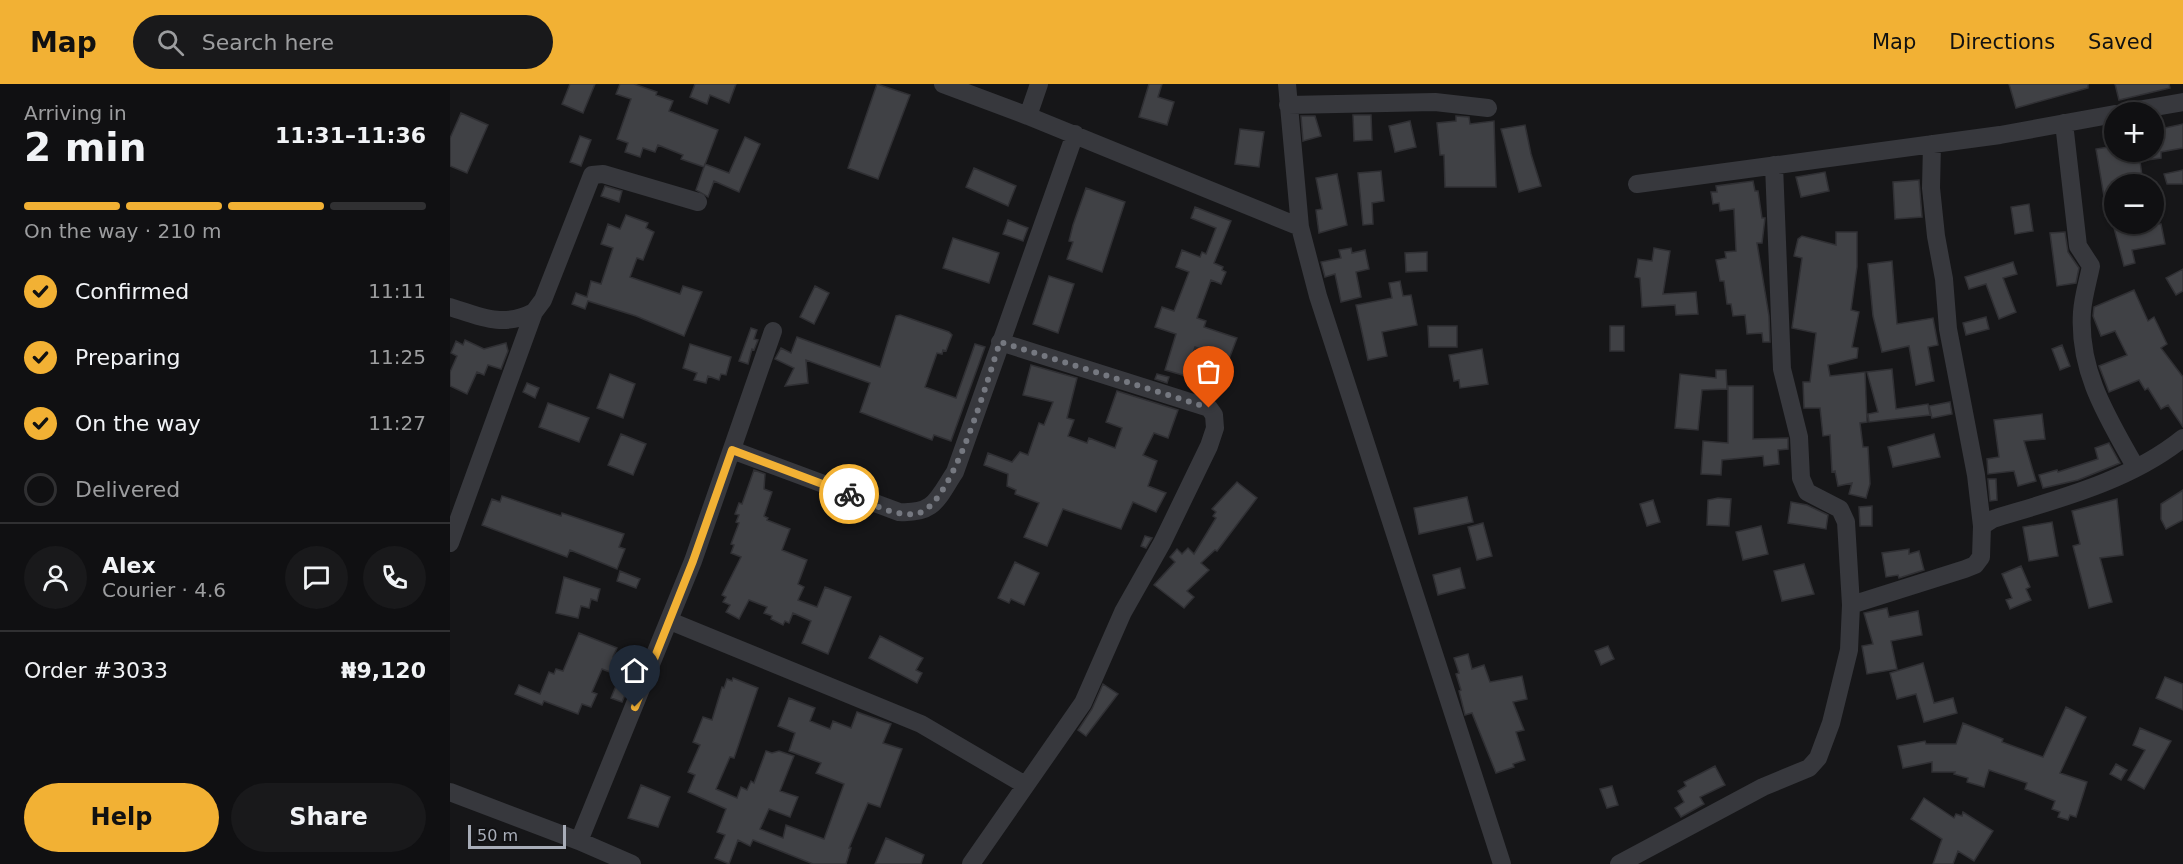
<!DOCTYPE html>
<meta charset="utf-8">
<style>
:root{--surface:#101012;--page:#19191b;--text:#f1f3f6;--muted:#9c9d9f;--line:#303032;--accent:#f2b134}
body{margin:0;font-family:"DejaVu Sans",sans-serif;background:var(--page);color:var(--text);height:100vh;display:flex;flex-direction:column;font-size:22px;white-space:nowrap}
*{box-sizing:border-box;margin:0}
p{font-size:20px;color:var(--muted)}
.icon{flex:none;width:33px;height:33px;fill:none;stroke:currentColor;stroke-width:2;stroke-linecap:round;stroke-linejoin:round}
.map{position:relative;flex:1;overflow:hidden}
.sheet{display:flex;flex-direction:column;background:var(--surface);width:450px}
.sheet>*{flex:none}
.fabs{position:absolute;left:1654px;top:18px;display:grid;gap:12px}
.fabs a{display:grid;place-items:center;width:60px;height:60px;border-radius:50%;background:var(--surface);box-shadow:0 2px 4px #0004,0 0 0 2px var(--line);font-size:30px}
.scale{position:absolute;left:18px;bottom:15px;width:98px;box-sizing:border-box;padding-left:6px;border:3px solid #a8adb8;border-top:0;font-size:16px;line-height:21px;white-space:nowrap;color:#a8adb8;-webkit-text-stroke:4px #111113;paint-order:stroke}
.pin{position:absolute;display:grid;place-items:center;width:51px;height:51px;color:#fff;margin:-62px -26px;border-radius:50% 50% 50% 0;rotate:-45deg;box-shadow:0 0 6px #0007}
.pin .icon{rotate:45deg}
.courier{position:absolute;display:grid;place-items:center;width:60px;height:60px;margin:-30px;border:4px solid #f2b134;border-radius:50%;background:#fff;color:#222;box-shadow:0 2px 8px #0007}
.summary em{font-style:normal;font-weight:600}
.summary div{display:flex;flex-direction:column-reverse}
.summary{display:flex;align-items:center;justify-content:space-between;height:102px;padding:0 24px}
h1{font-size:39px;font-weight:600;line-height:45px}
.bar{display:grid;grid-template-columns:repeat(4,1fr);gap:9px 6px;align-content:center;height:72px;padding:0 24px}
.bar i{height:8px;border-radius:4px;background:var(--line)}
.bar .on{background:var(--accent)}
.bar p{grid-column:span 4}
.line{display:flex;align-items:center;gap:15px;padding:0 24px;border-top:2px solid var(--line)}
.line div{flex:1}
.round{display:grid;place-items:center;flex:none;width:63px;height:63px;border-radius:32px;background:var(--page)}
ol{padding:0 24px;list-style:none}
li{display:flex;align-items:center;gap:18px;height:66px}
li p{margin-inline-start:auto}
li .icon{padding:6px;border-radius:50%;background:var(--accent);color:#111;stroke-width:4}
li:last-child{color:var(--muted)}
li i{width:33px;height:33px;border:3px solid var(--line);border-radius:50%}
.action{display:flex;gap:12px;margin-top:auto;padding:12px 24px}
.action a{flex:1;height:69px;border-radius:36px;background:var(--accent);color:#111;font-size:24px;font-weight:600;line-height:69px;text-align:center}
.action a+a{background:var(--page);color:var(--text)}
header{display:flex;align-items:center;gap:36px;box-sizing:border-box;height:84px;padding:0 30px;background:var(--accent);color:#111}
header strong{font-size:28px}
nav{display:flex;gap:33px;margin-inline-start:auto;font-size:21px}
.search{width:420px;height:54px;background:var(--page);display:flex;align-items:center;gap:15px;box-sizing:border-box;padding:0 21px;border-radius:33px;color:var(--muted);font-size:22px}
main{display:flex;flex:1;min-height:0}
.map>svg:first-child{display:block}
.building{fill:#404145;stroke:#303034;stroke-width:1.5}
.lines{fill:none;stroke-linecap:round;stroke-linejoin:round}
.minor{stroke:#37383d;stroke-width:18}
.done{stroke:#757880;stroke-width:6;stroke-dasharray:0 10.8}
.route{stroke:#f2b134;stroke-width:8}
</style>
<header>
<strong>Map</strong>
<div class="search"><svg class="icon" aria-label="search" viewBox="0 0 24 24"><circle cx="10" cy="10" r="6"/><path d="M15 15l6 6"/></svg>Search here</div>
<nav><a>Map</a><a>Directions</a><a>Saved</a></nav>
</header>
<main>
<section class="sheet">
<div class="summary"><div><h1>2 min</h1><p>Arriving in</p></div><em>11:31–11:36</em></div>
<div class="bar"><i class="on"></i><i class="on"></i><i class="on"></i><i></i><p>On the way · 210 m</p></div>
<ol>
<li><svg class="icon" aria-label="check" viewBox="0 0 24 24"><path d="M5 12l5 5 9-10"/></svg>Confirmed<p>11:11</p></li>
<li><svg class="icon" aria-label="check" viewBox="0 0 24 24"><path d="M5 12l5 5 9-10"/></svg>Preparing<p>11:25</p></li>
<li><svg class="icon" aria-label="check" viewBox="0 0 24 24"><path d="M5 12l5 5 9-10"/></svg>On the way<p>11:27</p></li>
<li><i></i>Delivered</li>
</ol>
<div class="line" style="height:108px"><a class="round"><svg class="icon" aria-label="person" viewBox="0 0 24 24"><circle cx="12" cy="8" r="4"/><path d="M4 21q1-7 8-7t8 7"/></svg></a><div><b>Alex</b><p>Courier · 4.6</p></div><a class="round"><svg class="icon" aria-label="chat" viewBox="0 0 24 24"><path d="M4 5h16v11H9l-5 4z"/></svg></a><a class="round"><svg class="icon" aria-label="phone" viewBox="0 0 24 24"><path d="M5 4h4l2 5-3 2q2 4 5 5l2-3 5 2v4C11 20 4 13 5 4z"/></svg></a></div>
<div class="line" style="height:78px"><div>Order #3033</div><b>₦9,120</b></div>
<div class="action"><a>Help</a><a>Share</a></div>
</section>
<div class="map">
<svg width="1733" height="780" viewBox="0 0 1733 780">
<rect width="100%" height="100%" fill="#161618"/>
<path class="building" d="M120 0H145L133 29 112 20Z
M170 0H184L207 8 206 11 223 17 219 27 268 46 254 83 231 75 233 71 208 61 205 68 193 64 190 73 175 68 178 59 167 55 181 15 166 10Z
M245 0H286L279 19 260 11 257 20 240 13Z
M427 0 460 11 428 95 398 84Z
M699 0H712L708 13 724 18 717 41 689 33Z
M1559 0H1638V4L1566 24Z
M1665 0H1719L1720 4 1669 16Z
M11 29 38 41 17 89 0 82V54Z
M903 31H921L922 56 904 57Z
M851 32H865L871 52 853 57Z
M1006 32 1019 33 1020 40 1044 37 1046 103H995L994 71H990L987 39 1006 37Z
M960 37 966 63 945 68 939 42Z
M1733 40V64L1711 68V74L1690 77 1693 100H1665V136H1658L1646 65 1665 62V68H1704V56L1713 55 1710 45Z
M1075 41 1081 70 1091 102 1069 108 1051 45Z
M790 45 814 48 809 83 785 80Z
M130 52 141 56 131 82 120 78Z
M295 53 310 60 289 108 264 97 258 113 246 106 255 80 279 89Z
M524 84 566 102 558 122 516 103Z
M1733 86V100H1717L1714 90Z
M931 87 934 117 922 119 923 140 913 141 908 89Z
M1375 88 1379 107 1351 113 1346 93Z
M887 90 897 141 869 149 866 126 872 125 866 94Z
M1469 96 1472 133 1445 135 1443 98Z
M1303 97 1305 107H1308L1312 134H1315L1312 159H1307L1319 232 1320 258H1313L1312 249 1297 250 1295 231 1283 232 1281 220H1277L1274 197H1270L1266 176 1276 174 1275 168 1286 167 1284 125 1270 127 1269 119 1263 120 1261 108H1267L1266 102Z
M155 102 172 107 169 118 151 112Z
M636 104 675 118 652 188 617 175 623 158 619 157 623 141Z
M1579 120 1583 147 1565 150 1561 123Z
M745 123 781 137 764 179 773 183 772 186 776 188 771 200 761 196 747 234 756 237 754 243 787 254 779 275 745 263 736 292 715 286 726 250 705 243 712 223 724 227 739 188 726 183 732 166 750 173 752 168 756 170 766 144 741 134Z
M176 131 198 139 196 144 204 148 193 176 187 174 180 193 230 210 233 202 252 208 234 252 186 232 138 217 135 225 122 220 126 209 137 213 141 197 151 200 163 164 151 160 158 140 170 145Z
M558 136 578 144 573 157 553 150Z
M1663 140H1711L1715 160 1682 166 1685 179 1674 182Z
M1386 148H1407V183L1401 226 1409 228 1402 263 1408 264 1407 274 1378 281 1380 292 1415 288 1417 338 1410 339 1413 363H1418L1420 400 1416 414 1399 410 1402 399 1388 402 1385 387 1382 388 1380 351 1373 352 1370 324H1354L1353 298H1360L1366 249 1342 244 1352 174 1344 172 1348 155 1352 152 1386 161Z
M1615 148 1618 168 1629 184 1626 199 1607 202 1600 149Z
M503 154 549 169 539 199 493 184Z
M901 164 902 169 915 166 919 185 906 188 911 213 891 218 885 190 875 193 871 178 891 174 889 166Z
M1204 164 1220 167 1213 210 1246 208 1248 230 1226 231 1225 221 1192 223 1190 194 1185 193 1188 175 1202 177Z
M977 168V187L956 188 955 169Z
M1442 177 1447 240 1483 234 1488 261 1478 263 1484 297 1466 301 1459 262 1432 268 1423 232 1418 180Z
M1563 178 1567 190 1553 194 1566 228 1549 235 1536 200 1519 205 1515 193Z
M1733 185V207L1726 211 1716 194Z
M599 192 624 200 608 249 583 240Z
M950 197 953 212 961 211 967 241 932 248 937 272 918 276 906 221 942 214 939 199Z
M365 202 379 209 364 240 350 233Z
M1684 206 1698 237 1704 233 1717 260 1711 264 1733 293V343L1718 321 1711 325 1698 304 1695 306 1689 296 1659 308 1651 287 1649 282 1677 271 1665 247 1651 252 1643 232 1644 223Z
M450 231 499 248 502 251 496 267 493 266 492 270 487 269 475 303 506 314 525 260 535 263 501 357 484 351 482 356 410 328 420 299 356 276 358 299 335 302 344 284 325 275 331 264 341 269 347 253 430 283 446 232Z
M1536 233 1539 245 1516 251 1513 239Z
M978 242H1007V263H979Z
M1160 242H1174V267H1160Z
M301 244 307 246 304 255 308 256 304 266 302 265 298 280 289 277Z
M15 256 34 265 56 259 58 267 51 285 38 281 34 291 27 288 17 310 0 302V288L7 272 1 269 6 257 13 261Z
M240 260 281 273 276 291 271 290 269 296 258 292 256 299 244 296 247 289 233 284Z
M1612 261 1620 282 1610 286 1602 265Z
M1032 265 1038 300 1010 304 1009 296 1004 297 999 271Z
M581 281 627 294 617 334 624 336 618 352 637 359 639 354 665 364 672 344 656 338 667 307 728 326 718 354 704 349 693 371 707 377 698 402 716 409 706 428 683 418 671 445 613 425 597 462 574 453 589 419 565 410 566 406 557 402 558 390 534 381 538 369 562 378 570 368 578 371 589 339 594 341 603 318 573 311Z
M1442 285 1446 325 1478 320 1480 331 1419 338 1418 330 1428 328 1417 288Z
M1266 286H1276L1277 305 1252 306 1248 346 1225 344 1230 290 1266 294Z
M160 290 185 300 173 334 147 324Z
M707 290 719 293 717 299 705 295Z
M77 299 89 304 85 314 73 308Z
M1278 302H1303V355L1338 354V365L1328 366 1329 380 1314 382 1313 372 1272 376 1271 391 1251 390 1253 357 1278 359Z
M1500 318 1502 330 1482 334 1479 322Z
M98 319 139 334 129 358 89 343Z
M1592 330 1595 355 1574 357 1586 397 1568 402 1564 387 1538 390 1537 375 1549 373 1544 336Z
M171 350 196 360 183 391 158 381Z
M1484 350 1490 373 1443 383 1438 363Z
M1659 359 1670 379 1628 396 1593 404 1589 391 1607 386 1608 388 1648 375 1645 364Z
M304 386 315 390 314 405 322 408 314 432 318 434 317 436 340 445 332 466 357 476 348 500 354 503 348 516 367 523 375 503 401 513 378 570 352 559 361 537 343 529 339 539 335 537 333 541 321 535 322 532 314 529 317 523 299 516 289 535 276 528 280 521 273 518 276 513 272 511 291 473 281 469 284 461 281 460 289 439 286 438 289 431 285 430 289 419 292 420Z
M1538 395H1546L1547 416 1540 417Z
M787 398 807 414 767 467 765 466 751 479 759 486 737 507 744 513 734 524 704 501 725 478 720 473 727 465 732 470 738 464 744 470 766 434 763 432 766 428 762 425Z
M1733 406V436L1716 445 1711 435V420Z
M52 412 111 432 112 429 174 450 169 463 175 465 167 485 120 466 117 473 32 441 42 415 50 418Z
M1017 413 1023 438 969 450 964 424Z
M1268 414 1281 415 1279 442 1257 441 1258 416Z
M1667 415 1673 471 1650 474 1662 518 1639 524 1623 462 1630 460 1622 427Z
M1203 416 1210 438 1197 442 1190 420Z
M1341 418 1357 421 1378 431 1376 445 1338 439Z
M1422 422V442H1410L1409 423Z
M1602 438 1608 472 1579 477 1573 443Z
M1033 439 1042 472 1027 476 1018 443Z
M1311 442 1318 470 1293 476 1286 448Z
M695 452 702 454 696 464 691 462Z
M1459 465V470L1469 467 1474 486 1449 494 1448 491 1436 493 1432 469Z
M565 478 589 489 574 521 561 515 559 519 548 514Z
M1354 480 1364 510 1332 517 1324 487Z
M1571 482 1580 503 1576 505 1581 516 1560 525 1556 516 1562 514 1552 490Z
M1010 484 1015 504 988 511 983 491Z
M170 487 190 495 186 504 167 497Z
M114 493 150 505 147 517 141 515 139 524 131 522 128 534 106 529Z
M1437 524 1439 533 1468 527 1472 551 1441 557 1447 585 1417 590 1412 562 1423 560 1414 529Z
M129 549 167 564 163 573 167 575 166 577 186 585 172 618 161 614 170 592 152 585 142 608 147 610 141 623 132 620 128 630 94 617 92 621 65 610 69 601 90 610 99 588 104 590 106 585 113 587Z
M430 552 473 574 466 586 472 589 467 599 419 574Z
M1158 562 1164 575 1151 581 1145 567Z
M1018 570 1022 585 1034 581 1040 598 1072 592 1077 615 1063 618 1074 646 1066 648 1075 676 1063 680 1064 683 1046 689 1022 629 1015 631 1009 607 1011 606 1006 590 1009 589 1004 574Z
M1473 579 1484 619 1503 614 1507 629 1474 638 1466 610 1447 615 1440 589Z
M1715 593 1733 600V626L1706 614Z
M283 594 308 604 284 674 280 673 266 705 287 714 291 703 297 706 301 697 304 699 316 667 322 669 329 667 344 672 330 707 348 713 340 733 319 725 310 745 333 754 336 741 374 755 394 700 366 689 371 679 339 667 345 649 328 642 339 614 365 624 360 637 380 645 383 637 401 644 407 628 441 640 433 659 452 665 430 723 418 719 399 764H401L396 780H363L303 756 300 762 288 756 279 780 265 774 275 751 267 748 276 725 238 708 245 691 238 688 250 661 243 658 253 633 262 636 272 603 274 604 277 595 282 597Z
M653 600 668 610 636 652 628 646 642 625Z
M1616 623 1636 633 1610 689 1637 698 1626 733 1620 731 1618 736 1608 733 1610 728 1602 725 1605 717 1575 705 1577 699 1539 686 1534 703 1517 698 1518 694 1504 690 1505 688H1482V678L1453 684 1448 662 1475 657 1476 660H1506L1513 639 1553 655 1552 658 1593 673Z
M1690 644 1721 657 1694 705 1678 696 1695 666 1683 661Z
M1666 680 1677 686 1671 696 1660 690Z
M1265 682 1275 701 1250 713 1254 720 1231 733 1225 724 1234 718 1228 707 1236 702 1234 698Z
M191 701 220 713 208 743 178 734Z
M1162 702 1168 721 1157 724 1150 705Z
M1474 714 1504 734 1506 730 1512 732 1513 728 1543 747 1524 777 1508 767 1503 780H1483L1492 755 1461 735Z
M436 754 474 771 471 780H425Z"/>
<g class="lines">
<path class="minor" d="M493 0 578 32 850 143
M837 0 850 143 868 212 1052 780
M838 21 985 18 1038 24
M1676 28 1733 18
M578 32 589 0
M1614 39 1628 162 1641 182C1638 197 1633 213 1632 228 1628 288 1658 334 1686 384
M1187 100 1550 51 1665 30
M0 223C31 233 53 244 84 228
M282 366 449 428C485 430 487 415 505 388L625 50
M1532 442 1543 435C1608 415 1680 397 1733 354
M0 459 84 228 93 216 142 91 153 90 248 118
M1401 521 1515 485 1525 481 1531 473 1532 442 1526 391 1498 245 1494 195 1486 152 1481 104 1482 60
M220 537 471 640 575 701
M0 708 129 757 182 780
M129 757 243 477 323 247
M521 780 633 619 673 528 712 459 759 362 765 344 764 331 759 324 550 258
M1169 780 1313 703 1359 684 1368 674 1381 639 1399 566 1401 521 1396 438 1390 425 1357 408 1351 394 1349 353 1332 285 1324 81"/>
</g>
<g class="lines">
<path class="done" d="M399 410C418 418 448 435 469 429 504 418 538 293 550 258L759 324"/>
<path class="route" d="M185 623 243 477 282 366 399 410"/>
</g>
</svg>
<div class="fabs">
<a>+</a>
<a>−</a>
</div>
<div class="scale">50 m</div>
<div class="pin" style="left:759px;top:324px;background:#ea580c"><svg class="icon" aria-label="bag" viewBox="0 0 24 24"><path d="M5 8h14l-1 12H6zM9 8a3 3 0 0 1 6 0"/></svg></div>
<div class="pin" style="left:185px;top:623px;background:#1f2937"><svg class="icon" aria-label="home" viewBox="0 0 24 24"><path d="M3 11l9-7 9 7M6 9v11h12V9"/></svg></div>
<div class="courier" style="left:399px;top:410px"><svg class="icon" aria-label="bike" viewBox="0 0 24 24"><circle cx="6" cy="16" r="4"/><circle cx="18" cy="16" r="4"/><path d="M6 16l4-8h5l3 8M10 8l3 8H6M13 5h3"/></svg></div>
</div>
</main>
